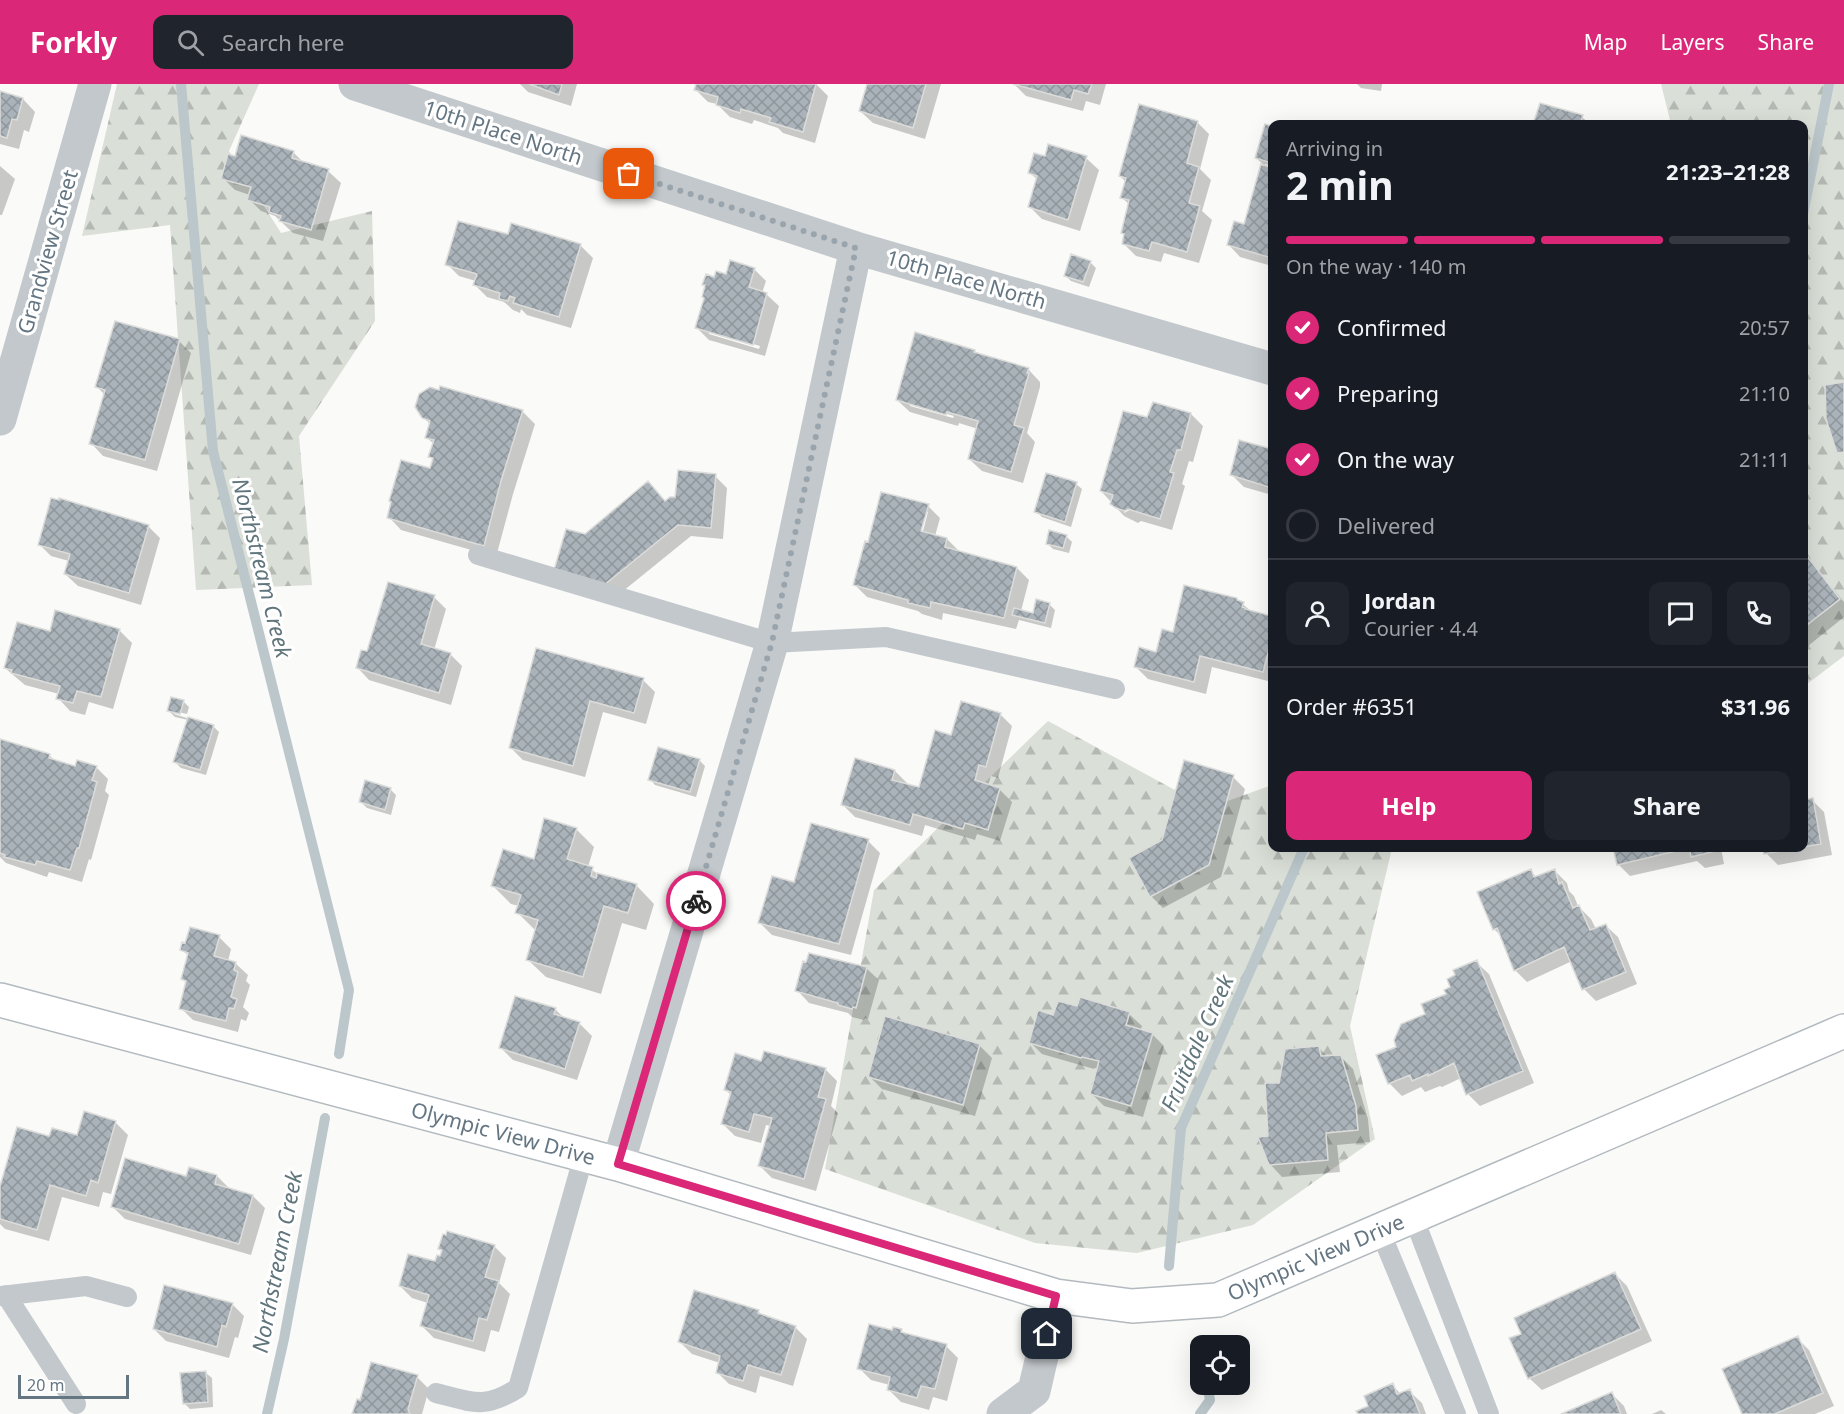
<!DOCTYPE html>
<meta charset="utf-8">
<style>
:root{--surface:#171b24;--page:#20242c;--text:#f1f3f6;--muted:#9ea1a6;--line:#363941;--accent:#db2777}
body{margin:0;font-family:"Noto Sans",sans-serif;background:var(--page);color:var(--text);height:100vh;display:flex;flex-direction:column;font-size:22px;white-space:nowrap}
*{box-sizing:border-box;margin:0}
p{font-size:20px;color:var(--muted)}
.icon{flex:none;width:33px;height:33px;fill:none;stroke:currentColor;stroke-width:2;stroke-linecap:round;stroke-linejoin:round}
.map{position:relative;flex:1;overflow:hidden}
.sheet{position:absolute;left:1268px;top:36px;width:540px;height:732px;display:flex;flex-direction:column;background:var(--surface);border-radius:12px;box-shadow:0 6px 24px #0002}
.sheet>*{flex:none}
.buttons{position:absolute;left:1190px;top:1251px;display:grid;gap:12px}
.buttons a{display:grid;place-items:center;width:60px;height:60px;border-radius:12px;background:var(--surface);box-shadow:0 6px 24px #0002;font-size:30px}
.scale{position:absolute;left:18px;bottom:15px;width:111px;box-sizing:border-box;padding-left:6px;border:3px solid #657683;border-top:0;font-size:16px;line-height:21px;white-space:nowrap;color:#657683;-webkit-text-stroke:4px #fff;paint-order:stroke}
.pin{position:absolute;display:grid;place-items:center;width:51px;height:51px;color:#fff;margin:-26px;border-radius:12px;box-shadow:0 3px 9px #0006}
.courier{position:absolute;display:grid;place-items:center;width:60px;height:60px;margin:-30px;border:4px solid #db2777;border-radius:50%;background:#fff;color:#222;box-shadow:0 2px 8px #0007}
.overview em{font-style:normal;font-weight:700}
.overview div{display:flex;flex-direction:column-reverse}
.overview{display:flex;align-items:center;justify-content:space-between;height:102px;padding:0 18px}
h1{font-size:39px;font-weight:700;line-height:45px}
.bar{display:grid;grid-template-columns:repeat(4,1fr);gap:9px 6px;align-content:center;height:72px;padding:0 18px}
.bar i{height:8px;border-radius:4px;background:var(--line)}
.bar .current{background:var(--accent)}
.bar p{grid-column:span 4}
.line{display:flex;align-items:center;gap:15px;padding:0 18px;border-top:2px solid var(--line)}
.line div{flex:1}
.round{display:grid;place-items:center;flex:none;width:63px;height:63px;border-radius:12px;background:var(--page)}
ol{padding:0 18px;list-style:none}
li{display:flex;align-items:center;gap:18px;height:66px}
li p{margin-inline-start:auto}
li .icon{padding:6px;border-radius:50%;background:var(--accent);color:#fff;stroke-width:4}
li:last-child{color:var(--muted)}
li i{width:33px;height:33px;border:3px solid var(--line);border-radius:50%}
.cta{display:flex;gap:12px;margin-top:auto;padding:12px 18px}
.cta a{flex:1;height:69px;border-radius:12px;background:var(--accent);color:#fff;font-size:24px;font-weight:700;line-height:69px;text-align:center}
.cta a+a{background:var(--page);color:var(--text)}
header{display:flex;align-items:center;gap:36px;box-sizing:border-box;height:84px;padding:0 30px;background:var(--accent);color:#fff}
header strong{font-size:28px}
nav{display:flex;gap:33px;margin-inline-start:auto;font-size:21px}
.search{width:420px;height:54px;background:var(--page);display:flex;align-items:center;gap:15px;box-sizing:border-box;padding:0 21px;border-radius:12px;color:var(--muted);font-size:22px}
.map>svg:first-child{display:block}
.forest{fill:url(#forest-firs)}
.shadow{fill:#0003;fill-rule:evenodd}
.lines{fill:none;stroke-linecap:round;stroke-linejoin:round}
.stream{stroke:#bbc7cb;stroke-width:10}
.building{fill:url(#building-cross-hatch);stroke:#dcdcda;stroke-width:1.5}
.secondary-casing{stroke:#b3babf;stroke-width:36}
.service{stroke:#c3c8cc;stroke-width:20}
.minor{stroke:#c3c8cc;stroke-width:33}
.tertiary{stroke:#c3c8cc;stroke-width:33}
.secondary{stroke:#fff;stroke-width:33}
.done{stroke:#99a4ac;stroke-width:6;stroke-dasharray:0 10.8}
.route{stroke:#db2777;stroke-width:8}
.labels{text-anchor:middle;stroke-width:6;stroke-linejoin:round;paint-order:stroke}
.street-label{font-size:21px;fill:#657683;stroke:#fff}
.water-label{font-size:22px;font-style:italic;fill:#60757c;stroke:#fff}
</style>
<header>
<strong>Forkly</strong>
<div class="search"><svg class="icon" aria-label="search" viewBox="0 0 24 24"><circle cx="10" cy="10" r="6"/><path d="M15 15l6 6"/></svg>Search here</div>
<nav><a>Map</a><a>Layers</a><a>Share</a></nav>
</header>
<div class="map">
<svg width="1844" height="1330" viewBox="0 0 1844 1330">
<defs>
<pattern id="forest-firs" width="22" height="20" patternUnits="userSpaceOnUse" patternTransform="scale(1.5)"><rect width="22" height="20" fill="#dadfd7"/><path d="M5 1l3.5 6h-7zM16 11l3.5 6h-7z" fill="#b4b9b4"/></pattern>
<pattern id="building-cross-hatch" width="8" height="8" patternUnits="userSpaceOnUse" patternTransform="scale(1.5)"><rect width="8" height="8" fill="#aab3b9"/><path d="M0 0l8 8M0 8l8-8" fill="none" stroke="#8e969c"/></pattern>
</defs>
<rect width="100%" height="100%" fill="#fafaf8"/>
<path class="forest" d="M117 0H259L229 67 281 149 372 127 375 237 299 352 312 501 196 506 170 141 82 152Z
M1661 0H1844V572L1803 603V40H1671Z
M1048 637 1208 724 1272 701V764H1392L1350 942 1375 1055 1253 1141 1137 1169 1035 1159 825 1085 874 806Z"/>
<path class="shadow" d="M520 0H577L571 22 528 8Z
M698 0H816L828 12 815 59 783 49 778 44 754 36 752 40 730 33 717 20 708 18 696 6Z
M869 0H941L925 55 873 39 860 27Z
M1014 0H1106L1100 21 1086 17 1083 27 1026 12Z
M1357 0H1382L1381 7 1361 4Z
M0 7 23 15 35 28 29 48 24 46 19 65 0 60Z
M1541 21 1582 33 1590 40H1535Z
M1197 38 1209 50 1200 85 1211 96 1202 127 1212 136 1199 179 1164 169 1161 178 1136 172 1123 159 1125 152 1122 149 1130 121 1122 114 1126 98 1120 92Z
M1272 43V82L1265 80V83L1272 85V182L1240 173 1228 160 1245 141 1263 80 1256 74Z
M293 68 305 80 328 87 341 99 323 157 293 149 275 132 261 127 249 115 250 111 235 106 223 94 236 74Z
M1046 74H1086L1099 86 1080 147 1042 135 1030 123 1038 96 1030 89Z
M0 82 15 95 2 131H0Z
M512 141 581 162 593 174 571 244 527 231 521 225 520 229 513 226 504 218 487 213 475 201 476 197 459 192 447 180 509 152Z
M1090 178 1096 184 1089 203 1071 197 1065 191Z
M754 185 766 197 762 209 766 210 779 222 765 272 709 256 697 244 706 214V203L704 200 715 195ZM709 247 760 262 759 265 709 250Z
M916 250 975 267 979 271 1028 285 1040 298V303L1027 349 1035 358 1023 399 982 387 969 375 978 345 959 339 958 342 910 328 897 316ZM910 319 954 332 953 334 910 322Z
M179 257 191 269 157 387 103 372 91 359 105 311 97 303Z
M522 327 535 340 513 410 496 473 401 446 389 433 431 386 434 376 430 372 434 360 427 354 431 341 423 333Z
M1191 330 1203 342 1193 378 1189 377 1182 400 1185 402 1172 446 1141 437 1138 439 1124 432 1101 407 1148 335ZM1135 423 1124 429V426Z
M1272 366V411L1244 403 1232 391Z
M715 392 727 404 723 455 691 452 617 512 568 498 585 452 676 415Z
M1076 400 1082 405 1071 443 1042 433 1036 427Z
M928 422 940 434 935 452 947 455 959 467 1017 484 1029 496 1021 527 1034 531 1049 520 1055 526 1051 544 1019 536 1016 545 943 529 942 536 922 530 918 527 867 513 855 501 869 460ZM925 428H928L921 455 918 454Z
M148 442 160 454 141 521 78 502 65 490 69 477 51 472 39 460Z
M1066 452 1072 458 1069 469 1053 465 1047 459Z
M1803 469 1844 518V533L1803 566Z
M434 513 446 525 434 566 450 570 462 582 451 621 369 596 357 583 368 569Z
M1237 515 1253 529 1272 534V598L1212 583 1206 610 1148 595 1136 583 1158 570 1174 550Z
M57 528 120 547 132 559 113 625 89 618 85 631 70 627 58 614 59 610 25 601 5 584 51 549Z
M537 566 643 596 655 608 646 640 603 628 585 693 523 676 510 663Z
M183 617 189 623 187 630 174 627V630L213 642 219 648 206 691 181 684 175 678 188 636 175 633 169 627Z
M1000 630 1012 642 998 694 991 692 988 702 999 705 1012 718 1000 757 977 750 975 756 925 741 922 752 855 733 843 721 895 687 907 699 906 701 920 705 952 653Z
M0 659 49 671 56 678 76 684 96 683 108 695 105 707 109 711 91 776 89 775 82 798 49 788 47 793 6 779 0 773Z
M699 676 705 682 696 713 655 701 650 695Z
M1233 693 1245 705 1221 793 1163 824 1151 812 1163 757Z
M390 705 396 711 391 731 367 724 361 718Z
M1812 716 1824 728 1832 771 1778 781 1766 769 1765 764H1803V717Z
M576 745 594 763 588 783 599 791 636 801 654 820 646 846 622 839 601 910 546 893 527 875 536 847 517 828 519 822 511 820 493 802 535 776Z
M868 757 880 769 851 871 772 851 760 839 795 800Z
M1614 764H1721L1724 780 1705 784 1697 777 1630 792 1618 780Z
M1531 787 1537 794 1555 787 1567 799 1569 807 1574 812 1578 822 1591 835 1596 845 1605 841 1618 853 1637 900 1596 917 1584 905 1572 877 1527 898 1515 886 1502 853 1494 845Z
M219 853 231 865 228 877 235 879 248 891 246 897 250 901 243 923 249 929 246 937 241 935 238 948 193 936 181 924 187 899 182 895 189 872 182 866Z
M1476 878 1489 890 1534 999 1480 1022 1468 1010 1461 994 1442 1003 1440 1002 1425 1008 1421 1003 1402 1012 1389 999 1378 972 1398 963Z
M866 884 879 896 868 935 865 934 864 936 852 933 848 929 809 919 797 906Z
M1078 924 1129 930 1142 942 1140 947 1152 950 1164 962 1143 1033 1104 1022 1092 1010 1099 985 1094 984V985L1042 970 1030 958 1054 932Z
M555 925 565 935 579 939 592 952 577 996 513 976 501 964Z
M886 934 980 962 992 974 975 1032 882 1005 869 992Z
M1319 964 1328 973 1340 972 1353 985 1368 1035 1370 1058 1337 1061 1340 1088 1282 1093 1270 1080V1054L1280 1000Z
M762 979 825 985 837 997 831 1022 838 1029 816 1107 772 1094 760 1082 771 1042 766 1041 761 1059 735 1052 723 1040 732 1012 726 1006Z
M85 1029 116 1039 128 1051 111 1110 103 1108 99 1123 62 1113 49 1157 5 1145 0 1140V1108L50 1054 78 1053Z
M217 1092 229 1104 253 1112 265 1124 251 1171 125 1135 113 1123 187 1094Z
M494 1162 506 1174 499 1199 510 1210 499 1248 491 1246 485 1268 434 1254 422 1242 428 1219 412 1214 400 1202 436 1179 441 1174 443 1168 440 1165Z
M1615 1190 1627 1202 1652 1257 1542 1306 1529 1294 1523 1250Z
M232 1220 244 1232 238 1254 235 1253 229 1274 166 1257 154 1245Z
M758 1227 764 1233 795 1243 807 1255 793 1302 760 1292 756 1309 729 1300 717 1288 720 1279 692 1270 680 1258Z
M901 1247 906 1251 946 1262 958 1274 947 1317 933 1313 929 1326 901 1318 889 1306 890 1301 871 1296 859 1284 893 1248Z
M1797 1254 1809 1266 1834 1322 1815 1330H1744Z
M206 1289 212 1294 213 1323 190 1325 184 1319Z
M417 1293 429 1305 422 1330H354L361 1318Z
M1392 1301 1401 1310 1409 1307 1422 1319 1426 1330H1359L1370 1323Z
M1612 1310 1624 1322 1627 1330H1564Z
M1661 1326 1666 1330H1652Z"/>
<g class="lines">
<path class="stream" d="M181 0 213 367 349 906 339 970
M1803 130 1829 0
M1169 1182 1181 1044 1304 764
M267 1330 284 1255 325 1034
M1200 1330 1210 1316 1207 1300"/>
</g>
<path class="building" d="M529 0H562L559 11Z
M696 0H816L803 48 769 38 771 34 741 25 740 29 716 21 718 13 694 6Z
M867 0H926L913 44 859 27Z
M1013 0H1092L1088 10 1074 6 1071 16Z
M0 7 23 14 17 36 12 35 7 54 0 52Z
M1540 19 1583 31 1580 40H1533Z
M1139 20 1198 37 1187 79 1199 83 1189 119 1200 122 1187 168 1152 158 1149 167 1122 160 1124 150 1121 149 1129 116 1120 114 1126 94 1119 92Z
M1265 40 1272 42V79L1255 74Z
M241 51 294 67 292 74 329 85 311 146 279 137 281 132 269 128 270 123 247 116 251 103 221 95 228 70 235 72Z
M1048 60 1087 72 1068 136 1028 123 1037 92 1028 89 1034 69 1045 72Z
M1261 80 1272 84V174L1227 161 1234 137 1244 140Z
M458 137 508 150 511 139 581 160 559 233 513 219 515 214 510 212 508 217 499 215 500 209 473 201 477 190 445 181Z
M1071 170 1091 177 1083 198 1064 192Z
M730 176 755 184 749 203 767 209 753 261 695 244 704 214 702 213 705 201H702L706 190 714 193 716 187 726 190Z
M115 237 180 255 145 376 89 360 105 306 95 303Z
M915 248 975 266 974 268 1029 284 1027 289H1029L1014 341 1024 344 1011 388 968 375 978 337 947 328 946 331 896 316Z
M1844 298V368L1837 369 1826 335 1825 301Z
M440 302 523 326 501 397 484 462 387 434 391 418 389 417 401 376 430 384 433 374 428 373 434 356 425 354 430 337 422 334 415 323 419 310 430 303 439 306Z
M1153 318 1191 329 1181 366H1177L1170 388 1174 389 1160 435 1128 425 1125 427 1116 424 1110 420 1113 411 1100 407 1123 327 1147 333Z
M1239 356 1272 365V404L1230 391Z
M678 386 716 390 711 444 678 441 604 501 554 486 566 445 585 450 648 397 665 417 670 413H675Z
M1046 389 1077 398 1065 438 1034 428Z
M881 408 929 420 921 447 947 454 945 463 1017 483 1004 534 931 518 930 524 908 519V516L853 501 865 457 868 458Z
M51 414 59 416V414L149 441 129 509 64 490 70 470 38 461Z
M1049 446 1067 451 1063 464 1046 460Z
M1803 467 1840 515 1803 544Z
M388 498 435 511 421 560 451 569 439 609 356 584 361 566 367 567Z
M1184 501 1237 514V516L1244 518 1242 523 1245 524V525L1272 532V554L1263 588 1200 572 1194 598 1134 583 1139 563 1156 568 1162 545 1173 548Z
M1036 515 1050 519 1045 539 1012 531 1014 524 1033 529Z
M55 526 120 545 101 613 77 607 73 619 56 615 60 602 11 589 12 586 4 584 17 538 50 547Z
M536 564 644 594 634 629 590 617 573 682 509 664Z
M171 613 184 616 180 630 167 627Z
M961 617 1001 629 986 683 979 681 975 696 1000 704 988 746 965 739 963 745 913 730 910 741 841 721 855 674 895 686 892 696 919 703 935 646 951 651Z
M188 633 214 641 200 686 173 678Z
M0 655 50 670 49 674 75 682 77 676 97 682 92 696 97 698 79 764H77L70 786 37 777 35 781 4 773 5 771 0 769Z
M658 663 700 675 690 708 648 696Z
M1184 676 1234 691 1209 781 1150 813 1129 774 1162 756Z
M365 696 391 704 385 726 359 718Z
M1813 714 1821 760 1803 763V716Z
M544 734 577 744 567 775 593 783 591 792 596 794 597 789 637 800 628 829 604 822 583 893 526 876 538 836 515 829 521 811 491 802 503 765 534 775Z
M811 739 869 755 839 860 758 839 772 792 794 798Z
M1613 764H1711L1712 768 1691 773 1689 764 1617 781Z
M1763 764H1799L1764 770Z
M1531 785 1534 793 1555 785 1559 800 1562 798 1573 824 1579 821 1590 846 1606 840 1626 888 1582 906 1564 863 1514 887 1497 844 1493 846 1477 808Z
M190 843 220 851 214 872 236 878 234 886 238 888 231 913 237 915 234 925 229 924 226 937 179 925 186 897 181 895 188 869 180 866 182 858 185 859Z
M809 869 867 883 856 924 853 923 852 925 838 921V919L795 907 803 877 806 878Z
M1477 876 1523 987 1466 1011 1454 979 1428 992V990L1412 997 1410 991 1388 1000 1376 971 1396 963 1394 956 1401 940 1425 930 1421 920 1446 910 1444 906 1450 903 1447 895 1455 891 1453 886Z
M515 912 556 924 554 930 580 938 565 985 499 964Z
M1080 913 1130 928 1126 941 1153 949 1131 1022 1090 1010 1099 977 1082 973 1081 974 1029 959 1038 926 1053 931 1058 917 1077 922Z
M885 932 980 960 963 1021 868 993Z
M1319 962 1321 972 1341 971 1356 1022 1358 1046 1326 1049 1328 1076 1269 1081 1258 1053 1268 1052 1265 999H1279L1285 965Z
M764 967 826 984 818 1013 826 1015 804 1095 758 1082 772 1034 754 1030 749 1048 721 1040 731 1008 724 1006 735 969 761 977Z
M84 1027 116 1037 98 1099 91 1096 86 1112 50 1101 37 1146 0 1135V1102L17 1043 49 1052 52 1044 77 1051Z
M125 1074 186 1092 189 1083 217 1091 215 1100 253 1111 239 1160 111 1123Z
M447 1147 495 1161 485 1193 499 1197 487 1236 479 1234 473 1257 420 1242 429 1211 399 1202 408 1170 435 1177 437 1171 440 1172 442 1166 438 1165 443 1150 446 1151Z
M1615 1188 1641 1245 1528 1295 1509 1254 1521 1250 1514 1234Z
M164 1201 233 1219 226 1243 222 1241 217 1263 153 1245Z
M694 1206 759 1226 758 1229 796 1242 781 1291 748 1281 743 1297 716 1289 720 1272 678 1258Z
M869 1240 892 1246 893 1243 902 1245 901 1248 947 1260 935 1305 921 1302 917 1314 887 1306 890 1293 857 1285Z
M1798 1252 1823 1309 1775 1330H1742L1722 1285Z
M371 1278 418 1291 408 1325 410 1330H352L357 1315 360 1316Z
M206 1287 208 1318 183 1320 180 1289Z
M1393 1299 1397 1310 1410 1305 1420 1330H1358L1356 1327 1368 1322 1364 1312Z
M1612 1308 1621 1330H1561Z"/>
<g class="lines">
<defs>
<path id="secondary" d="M0 916 618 1080 1056 1212 1132 1222 1218 1216 1844 947"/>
</defs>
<use href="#secondary" class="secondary-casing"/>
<path class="service" d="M478 471 772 559 886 553 1115 605
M1413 1132 1489 1330
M1380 1147 1456 1330
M6 1211 76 1320
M0 1212 86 1202 127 1213
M436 1309C472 1318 484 1326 518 1304L584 1071"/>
<path class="minor" d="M355 0 856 164 1272 285
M0 335 95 0
M618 1080 772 559 856 164"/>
<path class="tertiary" d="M1003 1330 1034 1307 1056 1212"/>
<use href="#secondary" class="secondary"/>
</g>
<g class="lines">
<path class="done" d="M629 90 856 164 772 558 696 817"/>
<path class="route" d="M696 817 618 1080 1056 1212 1047 1250"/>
</g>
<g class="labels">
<g class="street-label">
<text transform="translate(503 49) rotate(18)" y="7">10th Place North</text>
<text transform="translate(48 168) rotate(-74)" y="7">Grandview Street</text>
<text transform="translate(966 196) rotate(16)" y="7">10th Place North</text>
<text transform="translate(503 1050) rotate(15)" y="7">Olympic View Drive</text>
<text transform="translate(1316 1174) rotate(-23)" y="7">Olympic View Drive</text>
</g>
<g class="water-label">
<text transform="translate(262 484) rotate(76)" y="8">Northstream Creek</text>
<text transform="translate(1197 959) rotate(-66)" y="8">Fruitdale Creek</text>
<text transform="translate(277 1178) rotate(-79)" y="8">Northstream Creek</text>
</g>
</g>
</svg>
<div class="buttons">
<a><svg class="icon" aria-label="locate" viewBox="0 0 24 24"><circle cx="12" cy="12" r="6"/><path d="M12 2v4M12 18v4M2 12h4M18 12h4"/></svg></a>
</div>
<div class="scale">20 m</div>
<div class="pin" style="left:629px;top:90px;background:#ea580c"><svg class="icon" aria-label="bag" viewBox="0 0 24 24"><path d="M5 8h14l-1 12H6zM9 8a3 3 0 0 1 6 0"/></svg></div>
<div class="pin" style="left:1047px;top:1250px;background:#1f2937"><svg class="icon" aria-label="home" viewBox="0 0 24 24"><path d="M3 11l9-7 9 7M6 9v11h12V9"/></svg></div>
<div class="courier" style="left:696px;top:817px"><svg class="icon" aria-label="bike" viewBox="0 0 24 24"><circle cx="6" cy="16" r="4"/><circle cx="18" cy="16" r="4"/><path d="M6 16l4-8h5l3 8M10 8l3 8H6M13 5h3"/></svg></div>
<section class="sheet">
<div class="overview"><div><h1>2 min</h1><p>Arriving in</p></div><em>21:23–21:28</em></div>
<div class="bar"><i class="current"></i><i class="current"></i><i class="current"></i><i></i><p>On the way · 140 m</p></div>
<ol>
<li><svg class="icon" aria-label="check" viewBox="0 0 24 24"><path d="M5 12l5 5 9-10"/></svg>Confirmed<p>20:57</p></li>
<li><svg class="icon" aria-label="check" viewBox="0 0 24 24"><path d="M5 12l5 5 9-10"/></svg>Preparing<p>21:10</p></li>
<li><svg class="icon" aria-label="check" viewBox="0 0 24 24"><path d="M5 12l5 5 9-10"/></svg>On the way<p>21:11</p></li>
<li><i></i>Delivered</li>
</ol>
<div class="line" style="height:108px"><a class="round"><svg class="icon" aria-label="person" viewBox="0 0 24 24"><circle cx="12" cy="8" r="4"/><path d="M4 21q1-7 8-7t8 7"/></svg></a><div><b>Jordan</b><p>Courier · 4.4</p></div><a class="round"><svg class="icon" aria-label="chat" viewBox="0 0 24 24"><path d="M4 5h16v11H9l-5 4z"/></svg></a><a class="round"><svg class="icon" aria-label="phone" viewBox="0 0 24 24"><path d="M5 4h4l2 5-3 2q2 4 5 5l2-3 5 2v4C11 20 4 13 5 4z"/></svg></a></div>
<div class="line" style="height:78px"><div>Order #6351</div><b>$31.96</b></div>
<div class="cta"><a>Help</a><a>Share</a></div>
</section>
</div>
